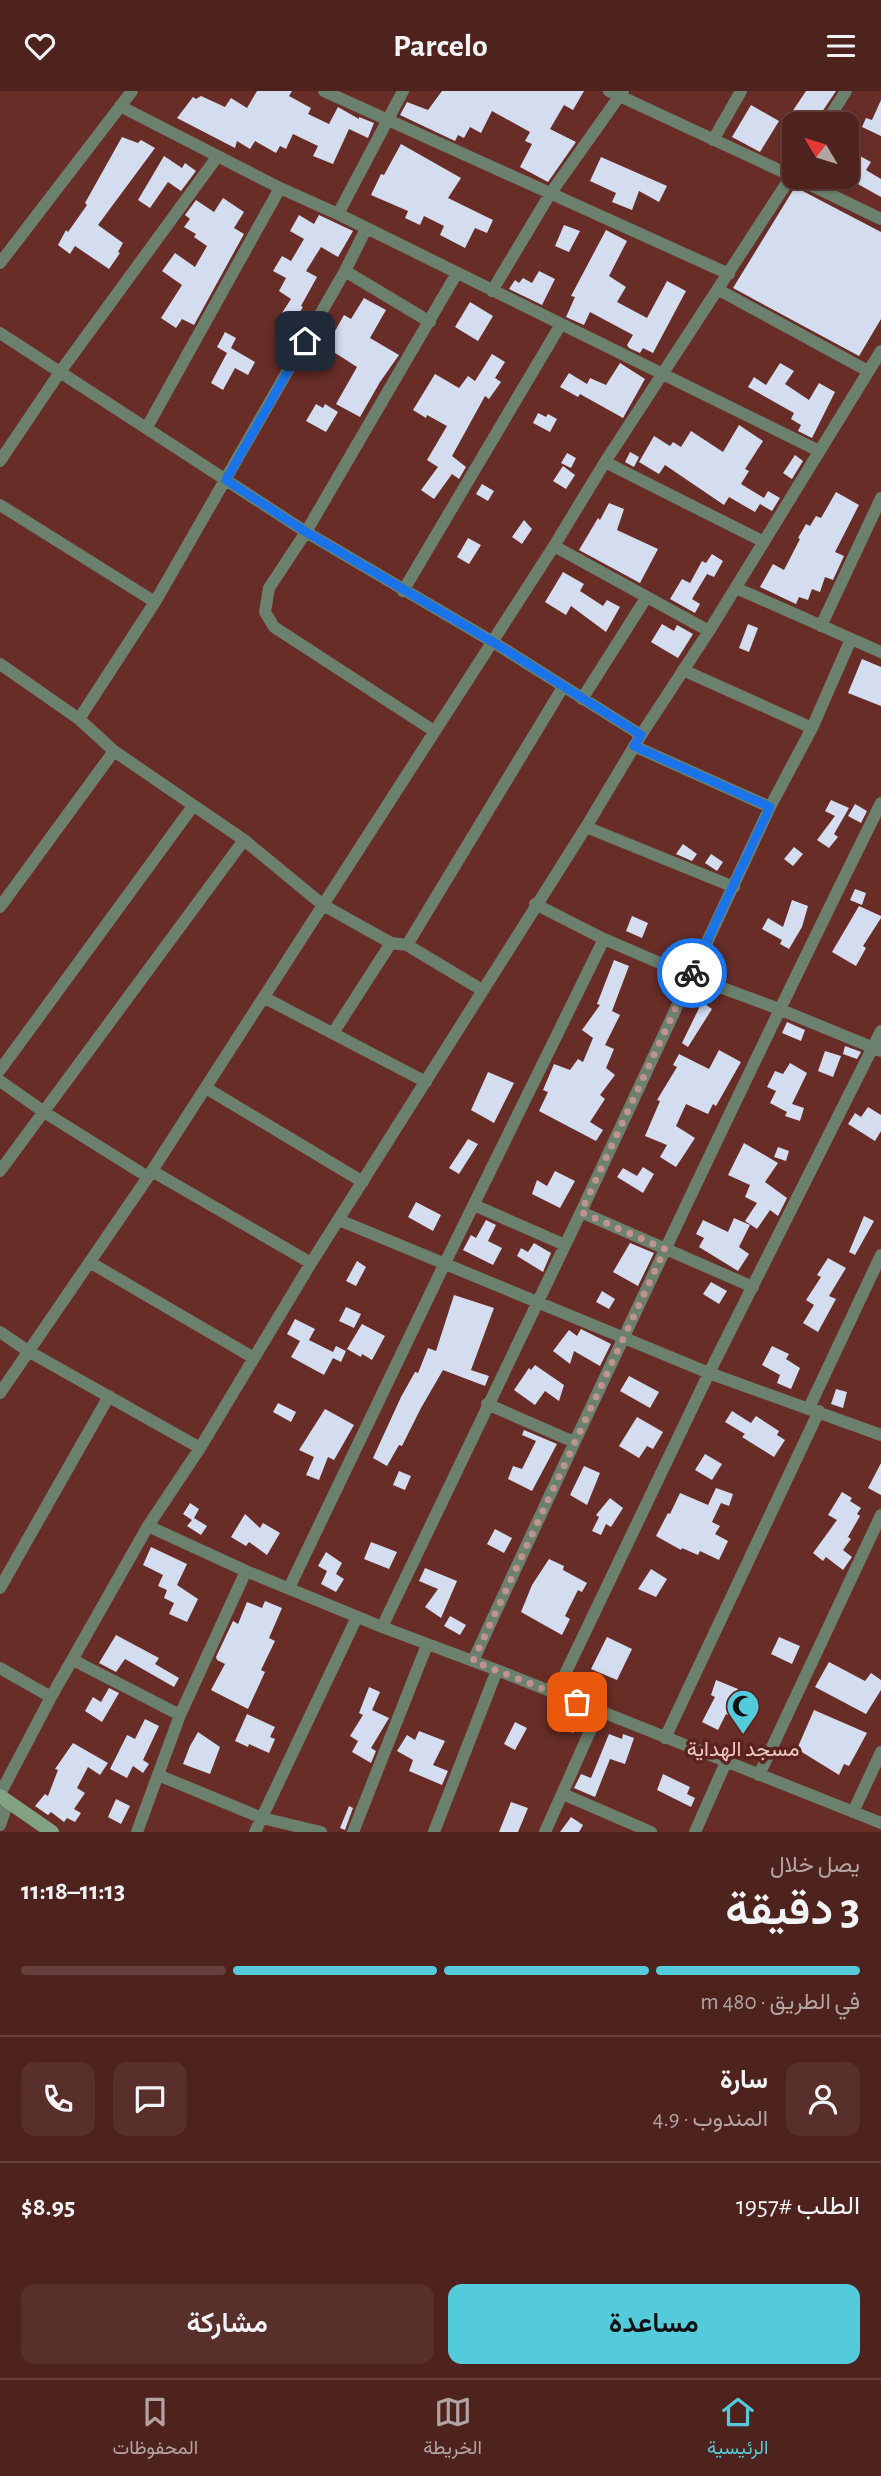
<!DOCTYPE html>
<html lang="ar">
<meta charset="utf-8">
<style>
:root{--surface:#4e221d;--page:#582f2a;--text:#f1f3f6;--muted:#b3a4a4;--line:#653f3b;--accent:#53cbdb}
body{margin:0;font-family:"Alegreya Sans",Vazirmatn,sans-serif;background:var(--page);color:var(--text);direction:rtl;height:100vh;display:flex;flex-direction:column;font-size:26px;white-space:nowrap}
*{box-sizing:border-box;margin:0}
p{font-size:23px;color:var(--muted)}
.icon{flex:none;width:38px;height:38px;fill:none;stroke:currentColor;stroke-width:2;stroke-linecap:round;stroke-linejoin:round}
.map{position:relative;height:1741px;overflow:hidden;direction:ltr}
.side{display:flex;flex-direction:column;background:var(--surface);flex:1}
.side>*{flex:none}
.needle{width:46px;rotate:308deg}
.controls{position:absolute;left:782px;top:21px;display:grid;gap:14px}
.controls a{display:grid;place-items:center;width:77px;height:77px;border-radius:14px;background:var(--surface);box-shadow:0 2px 5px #0004,0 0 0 2px var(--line);font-size:35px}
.pin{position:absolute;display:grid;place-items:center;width:60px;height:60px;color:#fff;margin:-30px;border-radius:14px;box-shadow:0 4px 10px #0006}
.courier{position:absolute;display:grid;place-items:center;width:70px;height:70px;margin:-35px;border:5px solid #1a73e8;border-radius:50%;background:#fff;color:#222;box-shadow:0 2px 9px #0007}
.overview em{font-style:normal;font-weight:600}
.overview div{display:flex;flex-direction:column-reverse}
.overview{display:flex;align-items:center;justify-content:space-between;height:119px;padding:0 21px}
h1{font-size:46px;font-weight:600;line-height:52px}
.bar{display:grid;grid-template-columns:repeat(4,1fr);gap:10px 7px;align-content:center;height:84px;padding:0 21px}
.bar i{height:9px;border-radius:5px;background:var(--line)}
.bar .on{background:var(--accent)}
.bar p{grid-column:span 4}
.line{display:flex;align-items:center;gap:18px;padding:0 21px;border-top:2px solid var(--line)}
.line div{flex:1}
.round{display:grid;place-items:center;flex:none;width:74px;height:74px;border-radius:14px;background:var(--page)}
.button{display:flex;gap:14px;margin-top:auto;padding:14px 21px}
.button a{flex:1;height:80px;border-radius:14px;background:var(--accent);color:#111;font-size:28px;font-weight:600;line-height:80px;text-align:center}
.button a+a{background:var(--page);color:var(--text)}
header{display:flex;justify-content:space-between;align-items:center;height:91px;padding:0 21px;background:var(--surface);font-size:32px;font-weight:600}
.menu{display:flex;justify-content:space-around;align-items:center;height:98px;border-top:2px solid var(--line);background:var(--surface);font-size:19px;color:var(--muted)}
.menu a{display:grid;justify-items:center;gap:4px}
.menu .on{color:var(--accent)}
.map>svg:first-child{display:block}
.building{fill:#d4dcf0}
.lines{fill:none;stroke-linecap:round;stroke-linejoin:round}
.street{stroke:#6b806d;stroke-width:12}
.secondary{stroke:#81a384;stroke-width:14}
.done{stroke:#c0938e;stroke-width:7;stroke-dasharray:0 12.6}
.route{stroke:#1a73e8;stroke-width:9}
.labels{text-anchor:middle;stroke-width:7;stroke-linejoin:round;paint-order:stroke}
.poi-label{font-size:21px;fill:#efcac5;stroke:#5c221d}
</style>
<header><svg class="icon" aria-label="menu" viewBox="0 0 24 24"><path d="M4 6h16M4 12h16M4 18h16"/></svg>Parcelo<svg class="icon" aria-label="heart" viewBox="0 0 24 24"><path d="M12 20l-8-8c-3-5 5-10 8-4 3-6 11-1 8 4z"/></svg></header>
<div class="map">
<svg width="881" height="1741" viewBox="0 0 881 1741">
<rect width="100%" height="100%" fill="#682d27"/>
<path class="building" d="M257 0H292L289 5 311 17 308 23 329 33 338 16 359 28V26L374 32 368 47 349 38 333 73 313 65 318 55 293 43 286 58 280 55 276 62 255 50 250 58 237 50 235 57 177 27 193 6 196 8 201 5 225 16 231 7 247 17Z
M442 0H584L573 19 564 14 550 38 576 51 548 91 520 76 532 53 525 50 530 41 492 20 481 42 470 36 464 47 458 44 455 50 400 24 407 11 428 19Z
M806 0H836L814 33H805L790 24Z
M881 9V45L862 36 866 27 872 29Z
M751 14 779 30 760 61 732 46Z
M122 46 138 52 141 49 155 57 98 134 123 152 118 161 120 162 109 178 75 155 70 163 58 154 66 139 68 141 87 114 85 112Z
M401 53 461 87 448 107 493 129 487 142 475 137 465 157 440 144 444 135 424 125 420 134 405 127 408 120 371 104 381 83 384 84Z
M847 58 871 71 866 79 881 88V106L847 87Z
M164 65 182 77 185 72 196 80 181 100 168 91 150 117 138 109Z
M601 66 667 95 659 111 639 100 632 119 612 111 616 102 590 90Z
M795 96 881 141V228L859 265 733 197Z
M223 107 244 121 234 137 244 143 194 234 182 228 176 237 161 227 182 194 162 180 175 162 195 176 207 155 194 146 196 143 184 136 190 128 185 124 196 109 214 121Z
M299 124 314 133 319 124 353 140 338 166 321 156 306 180 317 186 301 215 303 216 292 233 280 225 291 208 279 200 286 187 273 180 282 165 291 170 304 148 290 140Z
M564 134 580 140 569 161 555 155Z
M606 139 627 150 609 185 626 196 617 211 647 227 667 190 686 200 653 262 643 257 640 262 629 257 627 254 633 244 590 221 584 234 566 226 575 206 571 205Z
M539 180 555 188 542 214 509 198 515 189 519 192 523 187 532 192Z
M364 207 386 219 370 247 399 264 380 291 360 326 336 313 357 276 329 258 333 251 330 249 344 224 351 228Z
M470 211 493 225 478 250 455 236Z
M225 241 236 247 231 257 255 271 248 284 235 277 223 299 211 292 227 262 217 256Z
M492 263 505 271 495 287 501 291 489 308 485 305 452 365 466 376 459 388 452 383 434 408 421 399 438 376 427 369 447 335 427 324 426 327 413 319 435 283 459 297 468 285 475 290Z
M620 272 645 288 623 327 580 303 578 306 560 296 569 282 587 293 590 287 606 294Z
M780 272 794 280 785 293 809 309 819 292 835 301 812 347 798 340 801 334 791 328 794 322 748 296 754 286 766 294Z
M316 313 323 317 325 313 338 321 326 341 306 330Z
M538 322 546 326 548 323 557 328 550 341 533 332Z
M739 334 763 350 745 378 749 380 741 393 764 407 768 400 780 407 772 420 760 413 755 421 729 406 724 414 665 374 659 383 639 371 654 345 670 355 673 351 681 356 691 340 723 361Z
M630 361 639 366 634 376 625 371Z
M567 362 576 367 571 377 561 372Z
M795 364 803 370 792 388 783 382Z
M563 375 575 384 566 398 553 390Z
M482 393 494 400 488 410 476 403Z
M836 401 859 414 835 461 844 465 833 489 825 486 820 501 812 498 808 509 799 506 796 513 760 496 773 473 784 479 800 448 798 447 806 433 810 435 816 425 821 427Z
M609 412 624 418 617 439 658 458 640 492 579 459 598 427 600 429Z
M524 429 532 438 522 453 512 446Z
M468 447 481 454 469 473 457 466Z
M712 463 723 470 714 486 707 483 692 508 700 513 695 522 670 508 682 488 690 492 702 470 706 472Z
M563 481 584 493 580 500 603 515 607 509 620 516 606 541 571 515 566 524 545 511Z
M662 533 674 540 677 534 693 543 678 567 651 551Z
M748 533 758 537 749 561 739 557Z
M862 568 881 576V615L848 602Z
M831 709 849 717 834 743 838 746 829 757 817 749 835 725 825 720Z
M855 713 867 720 861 732 848 725Z
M683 753 697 763 692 770 676 763Z
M794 756 803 763 793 775 784 768Z
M711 763 723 771 717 780 705 772Z
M855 798 866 802 862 814 850 809Z
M792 809 808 815 802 836 789 858 780 853 782 849 762 838 768 827 783 836Z
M859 815 881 825V827L863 855 866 857 856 875 832 861Z
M632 825 648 832 642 847 626 840Z
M614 869 629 875 612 920 620 924 605 954 614 958 606 977 615 984 600 1004 605 1008 590 1031 603 1039 596 1050 539 1020 548 1001 543 999 554 973 570 979 578 968 583 971 593 947 582 939 600 914 597 913Z
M702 911 712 918 688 956 682 952Z
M787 931 805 939 801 950 782 942Z
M845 955 861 961 857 968 843 963Z
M719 959 741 971 716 1015 713 1013 708 1023 686 1013 676 1035 695 1047 676 1076 660 1066 667 1054 645 1045 660 1010 657 1009 677 976 673 974 679 963 709 978Z
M825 960 841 965 833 986 818 980Z
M790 972 807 982 792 1013 804 1017 800 1030 785 1025 787 1021 770 1012 776 1000 767 996 775 980 783 983Z
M488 981 514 992 494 1032 471 1019Z
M868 1016 881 1024V1040L875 1050 848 1033 855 1022 861 1026Z
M468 1048 478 1053 459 1083 449 1077Z
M744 1052 778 1072 765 1091 787 1107 778 1125 770 1119 757 1138 745 1130 757 1112 745 1106 750 1094 728 1084Z
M778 1056 789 1060 786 1070 774 1066Z
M643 1076 654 1083 643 1102 617 1086 623 1077 637 1085Z
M555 1080 575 1090 560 1117 532 1103 537 1089 547 1095Z
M416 1111 441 1124 433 1140 408 1126Z
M864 1125 874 1130 855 1164 849 1161Z
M734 1127 750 1134 739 1156 749 1163 738 1180 699 1156 704 1147 696 1143 703 1129 728 1141Z
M486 1129 496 1134 488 1150 502 1157 493 1174 463 1159 471 1144 476 1147Z
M534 1152 551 1162 543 1181 517 1165 521 1157 528 1161Z
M630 1152 654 1162 638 1195 613 1181Z
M828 1167 846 1177 829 1205 836 1208 818 1241 803 1232 814 1214 806 1209 821 1186 817 1184Z
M357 1170 366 1176 356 1195 346 1190Z
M711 1191 727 1200 719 1213 703 1203Z
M602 1200 615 1208 609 1218 596 1211Z
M454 1204 494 1217 471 1279 489 1285 485 1295 443 1279 421 1317 402 1355 399 1354 387 1375 373 1367 401 1306 415 1281 418 1282 428 1257 436 1260Z
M346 1216 361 1223 354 1237 339 1230Z
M295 1228 315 1238 309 1249 333 1261 336 1255 346 1260 341 1271 333 1267 324 1284 291 1266 300 1250 287 1243Z
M362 1233 385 1245 372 1269 362 1263 361 1266 347 1258Z
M581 1238 611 1253 600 1275 574 1260 570 1273 553 1260 569 1239 577 1245Z
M772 1255 789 1263 786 1268 800 1277 791 1298 777 1292 780 1284 762 1274Z
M535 1274 564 1294 559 1310 545 1300 535 1314 514 1299 529 1277 531 1279Z
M629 1285 659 1301 650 1317 620 1300Z
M836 1298 847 1301 843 1317 831 1313Z
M278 1312 296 1321 291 1331 273 1321Z
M325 1318 354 1334 334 1369 328 1366 319 1389 306 1384 314 1366 299 1359Z
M732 1320 751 1332 756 1325 779 1340 777 1344 785 1349 774 1366 742 1346 745 1343 725 1331Z
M637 1326 663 1341 653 1358 647 1355 639 1367 619 1355Z
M524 1339 557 1353 532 1400 508 1388 513 1375 522 1378 536 1350 522 1344Z
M705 1363 722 1373 712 1389 695 1379Z
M881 1372V1404L868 1397Z
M584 1375 600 1382 587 1414 570 1404Z
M399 1380 411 1385 405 1399 393 1394Z
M716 1397 733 1403 729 1415 721 1412 712 1431 720 1435 715 1443 728 1450 719 1469 700 1460 698 1464 682 1457 681 1459 656 1445 668 1422 670 1423 680 1402 708 1414Z
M842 1401 852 1407 850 1410 861 1417 857 1423 860 1425 848 1446 851 1448 843 1459 852 1466 843 1479 826 1466 823 1470 813 1462 837 1429 828 1424Z
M610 1407 623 1417 611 1436 606 1433 601 1444 592 1440 599 1426 596 1424Z
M190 1412 199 1418 194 1427 207 1435 201 1444 187 1435 192 1429 183 1423Z
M245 1423 260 1437 263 1432 280 1442 267 1464 249 1451 246 1455 231 1446Z
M495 1438 512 1447 504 1462 487 1453Z
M371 1451 397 1461 389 1478 364 1468Z
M151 1456 187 1473 177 1494 198 1508 187 1531 169 1523 174 1512 164 1507 167 1499 158 1495 163 1484 143 1474Z
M326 1461 342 1472 336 1483 344 1488 336 1501 321 1493 327 1480 318 1475Z
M549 1468 564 1475 563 1479 587 1492 582 1501 578 1499 565 1525 570 1528 562 1544 521 1521 532 1494Z
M425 1477 457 1490 441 1527 425 1516 438 1498 419 1490Z
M651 1478 667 1488 656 1506 638 1498Z
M265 1510 282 1517 269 1547 275 1550 261 1579 265 1581 248 1618 211 1599 225 1573 217 1569 216 1566 233 1530 238 1533 247 1511 262 1517Z
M450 1525 466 1534 460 1544 444 1535Z
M116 1544 159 1567 155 1573 179 1587 174 1596 125 1568 116 1581 99 1572Z
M607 1546 632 1558 617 1589 591 1578Z
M779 1546 800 1555 792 1573 771 1563Z
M829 1571 865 1590 871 1582 881 1589V1599L866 1623 815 1596Z
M716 1589 738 1598 728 1624 726 1623 718 1639 702 1631 715 1606 711 1604Z
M369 1596 380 1601 372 1619 389 1627 371 1657 376 1660 371 1672 352 1661 358 1650 350 1645 363 1624 359 1622Z
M109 1597 119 1602 102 1631 85 1620 93 1606 101 1611Z
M814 1619 867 1642 849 1675 844 1673 839 1684 797 1658Z
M557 1622 577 1632 573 1642 553 1632Z
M247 1623 275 1636 270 1646 275 1648 269 1662 249 1653 248 1656 235 1650Z
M145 1628 159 1635 143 1669 149 1673 143 1682 133 1675 127 1687 110 1678 127 1644 135 1648Z
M515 1631 527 1637 515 1659 504 1653Z
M419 1640 445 1650 433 1674 448 1680 442 1694 409 1680 413 1669 397 1660 407 1644 415 1649Z
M198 1641 220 1656 210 1683 183 1673 190 1655Z
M609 1643 622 1648 623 1643 634 1647 625 1673 610 1668 595 1706 574 1697 581 1683 591 1687Z
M73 1652 108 1672 100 1684 88 1676 77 1697 85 1702 74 1718 81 1722 75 1731 67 1727 64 1731 51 1721 48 1724 35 1715 45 1703 48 1705 58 1679 55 1678Z
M663 1683 690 1696 687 1703 695 1707 691 1716 657 1699Z
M116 1708 130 1715 121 1733 108 1726Z
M511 1711 528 1717 518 1741H499Z
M349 1715 353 1717 345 1739 340 1737Z
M571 1726 583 1734 579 1741H560Z"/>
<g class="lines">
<path class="street" d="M324 0 729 183
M609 0 792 85 881 128
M120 15 280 97 338 123 819 360
M825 33 846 0
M713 49 741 0
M338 123 403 0
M0 172 132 0
M345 180 430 231
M719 199 868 280
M492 200 550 103 623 0
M0 242 306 441 493 551 641 644
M147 336 280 97
M0 370 60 281 217 66
M605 371 764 451
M0 414 155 511
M554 455 709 540
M736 497 881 561
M403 500 561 233
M821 535 881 407
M0 573 79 628 114 660 244 749 323 814 391 852 407 854 482 899
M683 579 812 637
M582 608 646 507
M79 628 155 511 345 180 366 138
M434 640 274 536 265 521 269 497 306 441 457 182
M634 655 770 716
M586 736 734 796
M535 813 604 848 690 885 779 918 881 960
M0 816 114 660
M407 854 563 596
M265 907 426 991
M333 942 391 852
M0 979 193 715
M0 990 44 1021 148 1086
M206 997 363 1091
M0 1080 244 749
M152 1080 311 1172
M474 1114 565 1154
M581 1121 753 1196
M339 1129 709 1282 881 1344
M91 1172 254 1267
M0 1241 28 1260 200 1357
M0 1302 148 1086 554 455 605 371 794 81
M487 1313 574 1351
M809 1317 881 1164
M148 1435 246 1480 382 1536 497 1579 881 1732
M0 1497 109 1305
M289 1497 444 1174 604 848
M382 1536 581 1121 770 716 812 637 851 548
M73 1569 180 1624
M473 1570C606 1282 740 996 881 712
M0 1577 51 1606
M556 1602 709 1282 881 940
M665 1647 819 1320
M158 1684 262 1727 321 1741
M759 1684 881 1424
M0 1703 51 1606 148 1435 200 1357 311 1172 586 736 641 644 709 540 881 260
M563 1703 651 1741
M853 1721 881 1661
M0 1734 8 1711
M137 1741 180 1624 246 1480
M255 1741 357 1526
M353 1741 427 1554
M434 1741 497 1579
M545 1741 599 1620
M695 1741 726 1671"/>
<path class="secondary" d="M0 1705 52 1741"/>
</g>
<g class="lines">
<path class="done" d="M577 1611 473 1570 665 1158 581 1121 692 882"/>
<path class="route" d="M305 250 226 389 306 441 493 551 641 644 634 655 770 716 692 882"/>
</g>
<defs>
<symbol id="mosque-pin" viewBox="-11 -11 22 30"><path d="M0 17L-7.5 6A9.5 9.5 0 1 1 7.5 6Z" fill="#53cbdb" stroke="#5c221d"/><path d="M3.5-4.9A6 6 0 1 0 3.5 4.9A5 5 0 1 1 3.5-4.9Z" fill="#111"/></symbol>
</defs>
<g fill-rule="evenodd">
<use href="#mosque-pin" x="724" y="1596" width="38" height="52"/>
</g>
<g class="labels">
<g class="poi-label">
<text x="743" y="1665">مسجد الهداية</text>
</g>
</g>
</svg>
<div class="controls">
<a><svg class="needle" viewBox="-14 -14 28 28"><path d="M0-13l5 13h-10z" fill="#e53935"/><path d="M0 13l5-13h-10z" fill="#b3a4a4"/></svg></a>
</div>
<div class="pin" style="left:577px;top:1611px;background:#ea580c"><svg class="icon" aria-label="bag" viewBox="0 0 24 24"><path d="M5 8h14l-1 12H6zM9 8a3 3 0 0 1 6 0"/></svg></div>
<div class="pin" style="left:305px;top:250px;background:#1f2937"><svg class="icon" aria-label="home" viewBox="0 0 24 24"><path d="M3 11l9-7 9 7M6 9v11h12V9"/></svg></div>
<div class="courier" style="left:692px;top:882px"><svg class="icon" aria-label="bike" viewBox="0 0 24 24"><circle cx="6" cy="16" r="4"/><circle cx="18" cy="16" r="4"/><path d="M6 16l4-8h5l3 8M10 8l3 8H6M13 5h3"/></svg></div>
</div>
<section class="side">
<div class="overview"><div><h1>3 دقيقة</h1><p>يصل خلال</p></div><em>11:13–11:18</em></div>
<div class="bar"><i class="on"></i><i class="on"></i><i class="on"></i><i></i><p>في الطريق · 480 m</p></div>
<div class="line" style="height:126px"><a class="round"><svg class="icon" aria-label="person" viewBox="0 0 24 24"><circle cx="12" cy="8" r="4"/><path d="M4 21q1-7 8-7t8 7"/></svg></a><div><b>سارة</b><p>المندوب · 4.9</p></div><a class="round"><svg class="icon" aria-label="chat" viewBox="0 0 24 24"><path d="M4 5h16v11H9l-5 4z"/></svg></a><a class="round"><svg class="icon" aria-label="phone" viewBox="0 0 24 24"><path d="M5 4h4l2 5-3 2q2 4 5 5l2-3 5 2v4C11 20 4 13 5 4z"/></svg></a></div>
<div class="line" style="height:91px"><div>الطلب #1957</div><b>$8.95</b></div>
<div class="button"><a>مساعدة</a><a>مشاركة</a></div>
</section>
<nav class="menu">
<a class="on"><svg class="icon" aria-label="home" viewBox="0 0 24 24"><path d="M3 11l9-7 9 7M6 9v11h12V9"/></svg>الرئيسية</a>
<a><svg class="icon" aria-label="map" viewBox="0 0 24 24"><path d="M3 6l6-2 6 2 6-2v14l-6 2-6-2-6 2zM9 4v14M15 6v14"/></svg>الخريطة</a>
<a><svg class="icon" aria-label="saved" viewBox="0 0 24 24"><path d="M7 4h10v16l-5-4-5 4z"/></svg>المحفوظات</a>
</nav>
